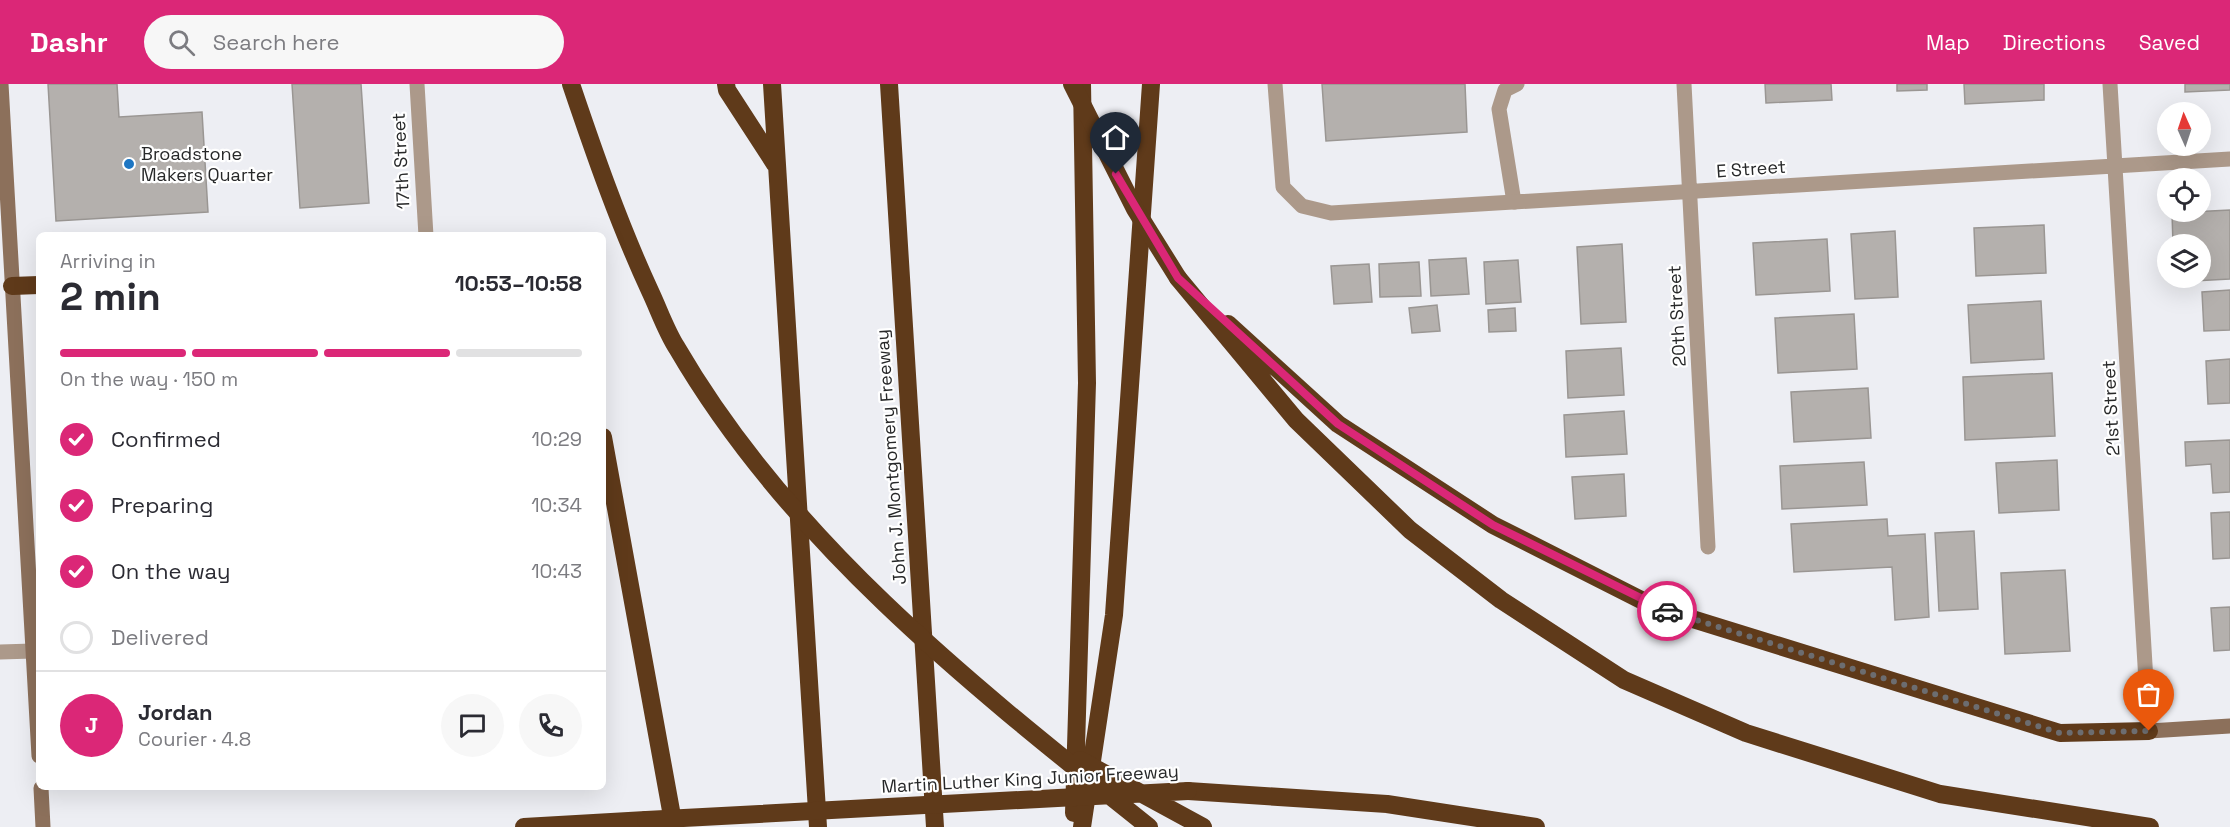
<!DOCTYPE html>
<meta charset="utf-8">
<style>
:root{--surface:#fff;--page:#f7f7f7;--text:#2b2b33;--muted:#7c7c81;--line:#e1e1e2;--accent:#db2777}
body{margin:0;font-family:"Space Grotesk",sans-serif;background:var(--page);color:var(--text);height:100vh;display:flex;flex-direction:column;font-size:22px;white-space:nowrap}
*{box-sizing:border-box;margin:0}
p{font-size:20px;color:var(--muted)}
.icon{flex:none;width:33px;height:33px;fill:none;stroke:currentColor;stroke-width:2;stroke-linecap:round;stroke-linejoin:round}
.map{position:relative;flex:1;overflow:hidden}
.side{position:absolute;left:36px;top:148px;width:570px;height:558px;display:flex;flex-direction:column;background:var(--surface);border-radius:9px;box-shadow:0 6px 24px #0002}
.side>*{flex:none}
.needle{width:39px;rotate:357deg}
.controls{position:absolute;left:2157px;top:18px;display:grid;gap:12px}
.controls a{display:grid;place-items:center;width:54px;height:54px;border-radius:50%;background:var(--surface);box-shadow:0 6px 24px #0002;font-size:30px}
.pin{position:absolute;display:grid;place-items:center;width:51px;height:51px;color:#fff;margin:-62px -26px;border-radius:50% 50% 50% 0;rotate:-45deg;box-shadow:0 0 6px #0007}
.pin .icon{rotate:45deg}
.courier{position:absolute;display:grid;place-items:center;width:60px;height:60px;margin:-30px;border:4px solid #db2777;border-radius:50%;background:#fff;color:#222;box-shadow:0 2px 8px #0007}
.headline em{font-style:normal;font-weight:800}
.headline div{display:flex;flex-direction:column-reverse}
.headline{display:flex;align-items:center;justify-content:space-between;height:102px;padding:0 24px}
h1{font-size:39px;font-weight:800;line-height:45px}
.bar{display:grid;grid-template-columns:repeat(4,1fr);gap:9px 6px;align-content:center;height:72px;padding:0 24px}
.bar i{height:8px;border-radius:4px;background:var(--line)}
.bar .selected{background:var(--accent)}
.bar p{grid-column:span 4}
.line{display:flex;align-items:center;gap:15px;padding:0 24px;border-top:2px solid var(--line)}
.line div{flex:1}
.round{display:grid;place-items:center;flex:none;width:63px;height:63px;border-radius:32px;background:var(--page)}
ol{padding:0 24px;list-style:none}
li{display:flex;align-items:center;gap:18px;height:66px}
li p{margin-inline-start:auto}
li .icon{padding:6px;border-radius:50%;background:var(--accent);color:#fff;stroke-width:4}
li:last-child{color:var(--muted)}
li i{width:33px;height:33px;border:3px solid var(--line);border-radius:50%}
header{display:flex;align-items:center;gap:36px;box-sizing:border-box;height:84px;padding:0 30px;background:var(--accent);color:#fff}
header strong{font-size:28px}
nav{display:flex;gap:33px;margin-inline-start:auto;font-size:21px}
.search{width:420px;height:54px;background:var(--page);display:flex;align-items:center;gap:15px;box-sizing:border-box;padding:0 21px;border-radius:33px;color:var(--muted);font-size:22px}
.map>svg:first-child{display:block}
.building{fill:#b4b0ad;stroke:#9a9693;stroke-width:1.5}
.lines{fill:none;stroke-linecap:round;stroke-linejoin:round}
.lane{stroke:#ac998a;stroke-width:15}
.street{stroke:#ac998a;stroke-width:15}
.secondary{stroke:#8c705b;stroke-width:15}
.highway{stroke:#5f3a1a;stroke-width:18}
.highway-bridge{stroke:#5f3a1a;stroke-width:18}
.done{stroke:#6c6d70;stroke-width:6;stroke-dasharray:0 10.8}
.route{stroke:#db2777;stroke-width:8}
.poi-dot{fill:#1d76c3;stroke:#fff;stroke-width:2}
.labels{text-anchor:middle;stroke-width:4.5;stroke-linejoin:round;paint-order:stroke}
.poi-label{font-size:18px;fill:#272829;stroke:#fff;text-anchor:start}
.street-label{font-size:18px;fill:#272829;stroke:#fff}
</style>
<header>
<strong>Dashr</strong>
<div class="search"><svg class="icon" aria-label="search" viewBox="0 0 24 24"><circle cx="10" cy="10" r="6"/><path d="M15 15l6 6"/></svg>Search here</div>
<nav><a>Map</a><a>Directions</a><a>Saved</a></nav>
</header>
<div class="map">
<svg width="2230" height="743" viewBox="0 0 2230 743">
<rect width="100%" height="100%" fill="#edeef3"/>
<path class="building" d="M48 0H117L119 33 202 28 208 128 56 137Z
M292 0H361L369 119 300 124Z
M1322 0H1465L1467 48 1326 57Z
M1765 0H1831L1832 16 1766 19Z
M1897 0H1927V6L1897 7Z
M1964 0H2044V16L1965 20Z
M2185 0H2230V6L2185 8Z
M2230 126V195L2175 198V194H2200V160H2173L2172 129Z
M2044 141 2046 189 1976 192 1974 144Z
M1895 147 1898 213 1855 215 1851 150Z
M1827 155 1830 207 1756 211 1753 159Z
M1622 160 1626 238 1581 240 1577 163Z
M1466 174 1469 210 1431 212 1429 176Z
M1518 176 1521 218 1486 220 1484 178Z
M1419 178 1421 212 1380 213 1379 180Z
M1369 180 1372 218 1334 220 1331 182Z
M2230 206V246L2204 247 2202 208Z
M2041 217 2044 275 1971 279 1968 221Z
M1437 221 1440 247 1412 249 1409 224Z
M1515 224 1516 247 1489 248 1488 226Z
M1854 230 1857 285 1778 289 1775 234Z
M1621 264 1624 311 1568 314 1566 267Z
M2230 275V319L2208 320 2206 277Z
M2052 289 2055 352 1965 356 1963 293Z
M1868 304 1871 354 1794 358 1791 308Z
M1624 327 1627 370 1566 373 1564 331Z
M2230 356V408L2213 409 2211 380 2186 382 2185 358Z
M2057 376 2059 426 1999 429 1996 379Z
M1864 378 1867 421 1782 425 1780 382Z
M1624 390 1626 432 1575 435 1572 393Z
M2230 428V474L2213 475 2211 429Z
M1887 435 1888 452 1925 450 1929 533 1895 536 1892 483 1794 488 1791 440Z
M1974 447 1978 525 1939 527 1935 449Z
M2065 486 2070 567 2005 570 2001 489Z
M2230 523V566L2214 567 2211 524Z"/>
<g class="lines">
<path class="lane" d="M1514 118 1499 25 1505 6 1517 0
M0 568 33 567"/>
<path class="street" d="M417 0 426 152
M1275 0 1283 103 1302 122 1331 129 2230 75
M1684 0 1708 463
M2110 0 2149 647"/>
<path class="secondary" d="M1 0 39 672
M2149 647 2230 642
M41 704 43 743"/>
<path class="highway" d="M726 0 727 6 775 80
M772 0 818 743
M889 0 935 743
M1178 194 1296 336 1410 446 1501 516 1624 596 1746 649 1940 710 2150 743
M12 202 39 201
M1228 240 1338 340 1493 441 1657 524 2060 649 2149 647
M603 353 674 743
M1188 707 1387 720 1536 743
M1074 729 1087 299 1082 0
M524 743 646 736
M1082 743 1114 531 1151 0"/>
<path class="highway-bridge" d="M571 0C595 71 619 140 650 207 659 226 666 247 677 264 791 460 975 604 1149 743
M1072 0 1135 125 1178 194
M1080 676 1203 743
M646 736 1188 707"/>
</g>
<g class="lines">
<path class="done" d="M1667 527 2060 649 2149 647"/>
<path class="route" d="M1116 90 1178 194 1338 340 1493 441 1667 527"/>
</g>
<circle class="poi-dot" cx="129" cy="80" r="6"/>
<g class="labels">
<g class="poi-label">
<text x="141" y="76">Broadstone<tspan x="141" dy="21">Makers Quarter</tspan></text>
</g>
<g class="street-label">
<text transform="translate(401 77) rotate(-93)" y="6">17th Street</text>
<text transform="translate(1751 85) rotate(-4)" y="6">E Street</text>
<text transform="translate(1677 232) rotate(-93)" y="6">20th Street</text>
<text transform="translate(2111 324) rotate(-93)" y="6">21st Street</text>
<text transform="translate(891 373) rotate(-94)" y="6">John J. Montgomery Freeway</text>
<text transform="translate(1030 695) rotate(-3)" y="6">Martin Luther King Junior Freeway</text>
</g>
</g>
</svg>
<div class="controls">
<a><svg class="needle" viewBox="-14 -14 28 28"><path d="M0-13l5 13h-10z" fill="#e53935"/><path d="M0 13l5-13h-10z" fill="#7c7c81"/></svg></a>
<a><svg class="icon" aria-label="locate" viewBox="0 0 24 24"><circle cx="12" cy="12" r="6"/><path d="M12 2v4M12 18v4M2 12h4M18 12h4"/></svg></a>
<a><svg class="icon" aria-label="layers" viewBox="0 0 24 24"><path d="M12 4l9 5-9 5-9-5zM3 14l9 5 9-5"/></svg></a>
</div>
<div class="pin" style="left:2149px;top:647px;background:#ea580c"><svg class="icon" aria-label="bag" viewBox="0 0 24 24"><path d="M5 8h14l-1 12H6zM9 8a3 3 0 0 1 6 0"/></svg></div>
<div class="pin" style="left:1116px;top:90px;background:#1f2937"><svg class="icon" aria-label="home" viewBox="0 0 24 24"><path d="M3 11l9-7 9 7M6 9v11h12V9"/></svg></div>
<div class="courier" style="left:1667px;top:527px"><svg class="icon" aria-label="car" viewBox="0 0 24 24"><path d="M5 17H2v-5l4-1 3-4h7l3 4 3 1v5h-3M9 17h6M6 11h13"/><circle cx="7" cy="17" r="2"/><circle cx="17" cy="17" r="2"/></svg></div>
<section class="side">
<div class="headline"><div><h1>2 min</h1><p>Arriving in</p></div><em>10:53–10:58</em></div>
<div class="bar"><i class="selected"></i><i class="selected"></i><i class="selected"></i><i></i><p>On the way · 150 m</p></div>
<ol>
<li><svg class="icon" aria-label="check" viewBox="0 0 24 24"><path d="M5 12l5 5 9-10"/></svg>Confirmed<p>10:29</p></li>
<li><svg class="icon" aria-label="check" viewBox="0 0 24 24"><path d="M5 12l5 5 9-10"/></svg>Preparing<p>10:34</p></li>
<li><svg class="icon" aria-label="check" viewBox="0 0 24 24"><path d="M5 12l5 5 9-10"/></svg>On the way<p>10:43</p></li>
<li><i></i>Delivered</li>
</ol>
<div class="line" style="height:108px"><b class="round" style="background:var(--accent);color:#fff">J</b><div><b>Jordan</b><p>Courier · 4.8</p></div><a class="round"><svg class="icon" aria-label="chat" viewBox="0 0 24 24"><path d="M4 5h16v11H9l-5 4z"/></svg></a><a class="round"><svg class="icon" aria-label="phone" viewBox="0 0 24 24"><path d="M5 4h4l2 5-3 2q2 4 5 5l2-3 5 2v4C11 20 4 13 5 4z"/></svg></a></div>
</section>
</div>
